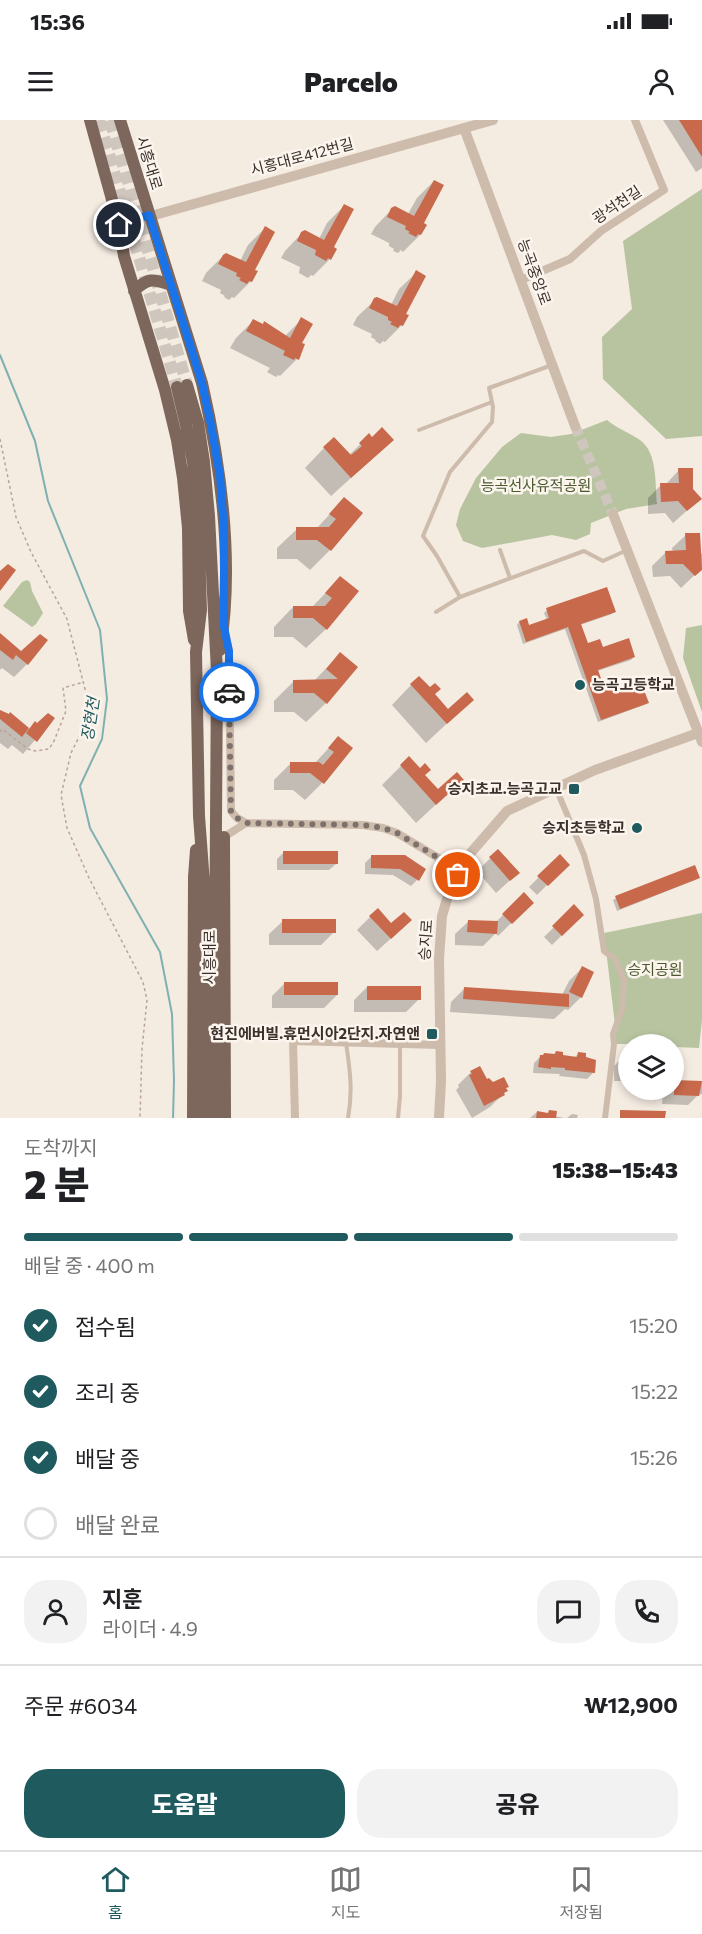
<!DOCTYPE html>
<html lang="ko">
<meta charset="utf-8">
<style>
:root{--surface:#fff;--page:#f2f2f2;--text:#202124;--muted:#757577;--line:#e0e0e0;--accent:#1f5a5e}
body{margin:0;font-family:Commissioner,"Noto Sans KR",sans-serif;background:var(--page);color:var(--text);height:100vh;display:flex;flex-direction:column;font-size:22px;white-space:nowrap}
*{box-sizing:border-box;margin:0}
p{font-size:20px;color:var(--muted)}
.icon{flex:none;width:33px;height:33px;fill:none;stroke:currentColor;stroke-width:2;stroke-linecap:round;stroke-linejoin:round}
.map{position:relative;height:998px;overflow:hidden}
.details{display:flex;flex-direction:column;background:var(--surface);flex:1}
.details>*{flex:none}
.buttons{position:absolute;left:618px;top:914px;display:grid;gap:12px}
.buttons a{display:grid;place-items:center;width:66px;height:66px;border-radius:50%;background:var(--surface);box-shadow:0 3px 9px #0003;font-size:30px}
.pin{position:absolute;display:grid;place-items:center;width:51px;height:51px;color:#fff;margin:-26px;border:3px solid #fff;border-radius:50%;box-shadow:0 2px 6px #0007}
.courier{position:absolute;display:grid;place-items:center;width:60px;height:60px;margin:-30px;border:4px solid #1a73e8;border-radius:50%;background:#fff;color:#222;box-shadow:0 2px 8px #0007}
.headline em{font-style:normal;font-weight:800}
.headline div{display:flex;flex-direction:column-reverse}
.headline{display:flex;align-items:center;justify-content:space-between;height:102px;padding:0 24px}
h1{font-size:39px;font-weight:800;line-height:45px}
.bar{display:grid;grid-template-columns:repeat(4,1fr);gap:9px 6px;align-content:center;height:72px;padding:0 24px}
.bar i{height:8px;border-radius:4px;background:var(--line)}
.bar .on{background:var(--accent)}
.bar p{grid-column:span 4}
.line{display:flex;align-items:center;gap:15px;padding:0 24px;border-top:2px solid var(--line)}
.line div{flex:1}
.round{display:grid;place-items:center;flex:none;width:63px;height:63px;border-radius:24px;background:var(--page)}
ol{padding:0 24px;list-style:none}
li{display:flex;align-items:center;gap:18px;height:66px}
li p{margin-inline-start:auto}
li .icon{padding:6px;border-radius:50%;background:var(--accent);color:#fff;stroke-width:4}
li:last-child{color:var(--muted)}
li i{width:33px;height:33px;border:3px solid var(--line);border-radius:50%}
.cta{display:flex;gap:12px;margin-top:auto;padding:12px 24px}
.cta a{flex:1;height:69px;border-radius:24px;background:var(--accent);color:#fff;font-size:24px;font-weight:800;line-height:69px;text-align:center}
.cta a+a{background:var(--page);color:var(--text)}
.status{display:flex;justify-content:space-between;align-items:center;height:42px;padding:0 30px;background:var(--surface);direction:ltr}
.status svg{height:16px;fill:currentColor}
header{display:flex;justify-content:space-between;align-items:center;height:78px;padding:0 24px;background:var(--surface);font-size:27px;font-weight:800}
.menu{display:flex;justify-content:space-around;align-items:center;height:84px;border-top:2px solid var(--line);background:var(--surface);font-size:16px;color:var(--muted)}
.menu a{display:grid;justify-items:center;gap:3px}
.menu .on{color:var(--accent)}
.map>svg:first-child{display:block}
.green{fill:#b8c4a0}
.shadow{fill:#0003}
.lines{fill:none;stroke-linecap:round;stroke-linejoin:round}
.stream{stroke:#7fb0b2;stroke-width:2}
.building{fill:#c8694b}
.tertiary-tunnel{stroke:#cfc6bd;stroke-width:10;stroke-dasharray:10 5;stroke-linecap:butt}
.primary-tunnel{stroke:#cfc6bd;stroke-width:12;stroke-dasharray:12 6;stroke-linecap:butt}
.path{stroke:#b9a596;stroke-width:1.5;stroke-dasharray:3 3;stroke-linecap:butt}
.service{stroke:#cdbbac;stroke-width:4}
.pedestrian{stroke:#cdbbac;stroke-width:6}
.minor{stroke:#cdbbac;stroke-width:8}
.tertiary{stroke:#cdbbac;stroke-width:10}
.primary{stroke:#7d675c;stroke-width:12}
.done{stroke:#7c716b;stroke-width:6;stroke-dasharray:0 10.8}
.route{stroke:#1a73e8;stroke-width:8}
.poi-dot{fill:#1f5a5e;stroke:#fbf5ee;stroke-width:2}
.labels{text-anchor:middle;stroke-width:5;stroke-linejoin:round;paint-order:stroke}
.street-label{font-size:15px;fill:#3b302b;stroke:#fbf5ee}
.park-label{font-size:15px;fill:#4a5a2e;stroke:#fbf5ee}
.poi-label{font-size:15px;font-weight:bold;fill:#3b302b;stroke:#fbf5ee;text-anchor:end}
.water-label{font-size:16px;font-style:italic;fill:#1f5a5e;stroke:#fbf5ee}
</style>
<div class="status"><b>15:36</b><svg viewBox="0 0 49 12"><path d="M0 12V9h3v3zM5 12V6h3v6zM10 12V3h3v9zM15 12V0h3v12zM26 1h20v11H26zM47 4h2v5h-2z"/></svg></div>
<header><svg class="icon" aria-label="menu" viewBox="0 0 24 24"><path d="M4 6h16M4 12h16M4 18h16"/></svg>Parcelo<svg class="icon" aria-label="person" viewBox="0 0 24 24"><circle cx="12" cy="8" r="4"/><path d="M4 21q1-7 8-7t8 7"/></svg></header>
<div class="map">
<svg width="702" height="998" viewBox="0 0 702 998">
<rect width="100%" height="100%" fill="#f4ebe1"/>
<path class="green" d="M702 69V316L666 319 603 259 602 217 632 189 623 121Z
M607 300C618 309 630 313 640 320 658 333 655 365 657 384L626 389 591 403 590 414 576 420 552 415 482 428 463 421 456 405 460 389 476 358 502 327 521 313 551 317 571 314Z
M27 460 30 462 32 471 43 493 36 504 32 507 3 486 22 462Z
M702 505V592L683 538 686 508Z
M702 793V900L699 928 674 927V924H614L616 913 604 813Z"/>
<path class="shadow" d="M663 0H702V48L696 52Z
M434 61 420 115 403 132 401 130 398 133 393 131 394 129 389 126V123L371 114 375 107 392 89 408 94 417 78Z
M344 86 330 139 313 156 311 155 308 158 299 153 300 147 281 138 285 131 302 113 319 119 327 103Z
M265 108 251 161 234 178 232 177 229 180 224 177 225 176 220 173 221 170 202 161 206 153 223 136 240 141 248 125Z
M417 152 402 205 385 222 383 221 380 224 375 221 376 220 371 217 372 214 353 205 357 197 375 180 391 185 399 169Z
M302 199 297 239 280 256 278 255 276 257 267 252 270 248 230 228 236 218 253 201 285 216Z
M369 316 372 339 331 376 305 348 324 328 349 335Z
M679 350 700 379 673 403 665 393 648 394V378L661 365 666 364Z
M344 379 361 393 330 430 310 450 297 439H277V428L297 409H316Z
M686 415 702 434V448L681 468 670 456 653 457 652 446 665 433 673 432 672 428Z
M340 458 326 509 306 528 293 517H274V507L293 487H312Z
M547 490 614 491 612 494 580 505 587 525 634 537 631 540 597 551 604 569 647 583 644 585 598 602 565 509 523 524 517 505 519 502 528 507 547 500 544 493Z
M0 516 27 544 14 557 2 548 0 550Z
M340 534 356 547 326 583 306 602 294 592H274V581L294 561H314Z
M411 565 430 569 448 591 472 580 426 623 392 585Z
M0 592 9 596 10 594 29 609 37 604 53 599 23 634 12 625 8 629 0 623Z
M338 618 351 628 322 663 305 680 293 670H274V660L291 643 314 644Z
M401 646 423 655 438 672 462 660 416 703 382 665Z
M498 731 518 753 496 773 477 751Z
M284 732 336 744 329 750H277V739Z
M372 736 404 737 417 760 411 766 393 755 365 754V743Z
M560 736 567 745 537 775 529 767Z
M698 757 695 760 617 791 613 780 616 778Z
M524 774 532 783 498 816 496 813 483 826 455 825V814L469 801 495 803Z
M574 787 582 795 552 825 544 817Z
M370 797 391 805 397 813 377 831 357 810Z
M283 801 334 812 321 825H269V814Z
M582 848 581 877 568 890 565 889 554 899 450 892 451 882 464 869 562 875 569 861Z
M285 863 337 875 324 888H272V876Z
M367 867 419 879 406 892H354V880Z
M556 932 561 937 574 938 579 933 594 952 587 959 559 956 560 954 533 953 534 943 541 936 553 935Z
M621 939 628 940V961H614V946Z
M471 952 505 969 503 974 490 987 472 998 456 970 459 967 458 965Z
M674 961 702 962V974L698 975 688 985 662 984 663 971 665 969H674Z
M537 992 554 996 565 998H530Z
M572 994 578 995 577 998H567Z"/>
<g class="lines">
<path class="stream" d="M0 235 35 321 48 381 100 510 107 579 102 619 80 666 90 708 160 832 172 894 174 961 173 998"/>
</g>
<path class="building" d="M679 0H702V37Z
M434 60 444 65 424 103 427 105 421 115 418 114 416 117 408 113 410 112 405 109 406 106 387 97 391 88 395 86 414 96Z
M344 84 354 89 334 127 337 129 331 140 328 138 326 141 315 135 316 130 297 121 301 112 305 110 324 120Z
M265 106 275 112 255 150 258 151 252 162 249 161 247 164 239 160 241 158 236 156 237 153 218 144 223 135 226 133 246 142Z
M416 150 426 156 406 194 409 195 403 206 400 205 398 208 390 204 392 202 388 200V197L369 188 374 178 377 177 397 186Z
M301 197 313 204 302 223 305 224 299 240 295 238 294 240 283 235 285 231 246 211 253 199 263 204 264 201 290 218Z
M382 307 394 320 351 358 323 327 334 317 351 335 362 326 359 323 369 313 372 317Z
M678 348H693V369L702 379 687 391 678 381 661 382 660 363H679Z
M344 377 363 393 331 431 317 420H296V407H329L336 399 329 394Z
M685 413H700L702 450 695 456 683 444H666L665 431 686 430Z
M8 444 16 450 0 471V451Z
M340 456 359 471 327 510 313 498H293V486H325L332 478 325 473Z
M607 467 616 492 581 504 588 523 600 519 603 527 629 518 635 537 598 550 604 567 617 563 620 572 642 565 649 583 601 600 568 507 526 522 519 501 527 498 529 505 549 498 546 488Z
M0 513 21 531 40 514 48 520 28 545 16 535 13 540 0 530Z
M340 532 358 547 327 584 314 573H293V560L338 559 326 549Z
M419 556 430 567 435 563 441 569 435 574 448 589 467 572 474 580 447 604 410 564Z
M0 590 9 594 10 592 29 608 22 617 0 599Z
M48 593 55 598 37 622 26 613 35 601 37 603Z
M338 616 353 628 324 664 310 653H290V642H319L323 645 334 632 328 628Z
M409 636 420 648 425 643 431 650 425 655 438 669 457 652 464 660 436 685 400 645Z
M498 729 520 753 510 761 489 737Z
M283 731H338V744H283Z
M560 734 570 745 548 766 537 756Z
M371 735H405L426 749 419 761 400 749 371 748Z
M695 745 700 758 620 789 615 776Z
M524 772 534 783 512 804 502 794Z
M574 784 584 795 562 816 552 806Z
M378 788 391 803 404 792 412 800 391 819 369 796Z
M282 799H336V813H282Z
M468 800 498 801 497 814 467 812Z
M582 846 594 852 582 878 569 872Z
M284 862H338V875H284Z
M367 866H421V880H367Z
M464 867 569 874V887L463 879Z
M556 931 563 932V935L577 937 578 932 586 933V937L596 940 595 953 565 950V948L551 947V949L538 947 540 935H543L544 933 555 934Z
M620 938H628V955H620Z
M480 946 487 959 489 958 493 962 504 957 509 967 506 968 508 971 504 973 505 975 484 986 469 955 472 954 470 951Z
M674 960 702 961 699 976 674 975Z
M549 990 557 991 556 998H536L537 991 548 993Z
M620 990 666 991 665 998H620Z"/>
<g class="lines">
<path class="tertiary-tunnel" d="M575 306 613 394"/>
<path class="primary-tunnel" d="M99 0 177 267
M110 0 187 265"/>
<path class="path" d="M0 319 16 397 31 432 67 499 87 577 85 596 80 615 71 633 61 675 67 708 89 758 143 862 147 880 142 929 140 998
M0 612 2 609 28 629 35 631 49 629 54 621 66 591 63 568 84 562"/>
<path class="service" d="M419 310 492 282
M500 430 510 458
M460 477 437 436 423 416 450 352 492 302 493 287 489 268 552 245
M436 492 460 477 584 431 603 441 625 431
M346 923C350 949 353 972 348 998
M398 998 400 976V925"/>
<path class="pedestrian" d="M556 668 584 735 596 779 604 831 615 839 624 860 622 889 613 914 614 924 605 998"/>
<path class="minor" d="M521 160 570 139 601 111 664 70 635 0
M246 703 363 705 383 708 397 713 460 751
M224 717 246 703 237 698 231 691 229 531 225 513
M295 998 293 921 440 925"/>
<path class="tertiary" d="M464 8 575 306
M119 105 493 0
M613 394 702 622
M439 998 441 961 439 839 442 796 447 779 468 736 507 691 595 650 698 613"/>
<path class="primary" d="M90 0 119 105 124 136 165 270 177 320 183 358 188 408 189 491 194 520
M120 0 202 263C221 346 234 445 220 530
M134 171C148 157 154 159 171 165
M187 265 198 303 204 342 209 396 217 552 214 998
M177 267 186 305 193 342 198 396 201 490 196 532 199 696 204 763 205 998
M224 717 225 998
M193 998 194 757 196 730"/>
</g>
<g class="lines">
<path class="done" d="M229 572 231 692 237 698 246 703 363 705 383 708 397 713 460 751 458 755"/>
<path class="route" d="M119 105 149 95 202 263 211 305 220 356 224 410V507L229 531V572"/>
</g>
<g class="poi-dot">
<circle cx="580" cy="565" r="6"/>
<rect x="568" y="663" width="12" height="12" rx="3"/>
<circle cx="637" cy="708" r="6"/>
<rect x="426" y="908" width="12" height="12" rx="3"/>
</g>
<g class="labels">
<g class="street-label">
<text transform="translate(302 37) rotate(-15)" y="5">시흥대로412번길</text>
<text transform="translate(149 43) rotate(73)" y="5">시흥대로</text>
<text transform="translate(617 85) rotate(-34)" y="5">광석천길</text>
<text transform="translate(534 152) rotate(70)" y="5">능곡중앙로</text>
<text transform="translate(426 820) rotate(-86)" y="5">승지로</text>
<text transform="translate(210 837) rotate(-90)" y="5">시흥대로</text>
</g>
<g class="park-label">
<text x="536" y="371">능곡선사유적공원</text>
<text x="655" y="855">승지공원</text>
</g>
<g class="poi-label">
<text x="592" y="570" text-anchor="start">능곡고등학교</text>
<text x="562" y="674">승지초교.능곡고교</text>
<text x="625" y="713">승지초등학교</text>
<text x="420" y="919">현진에버빌.휴먼시아2단지.자연앤</text>
</g>
<g class="water-label">
<text transform="translate(90 599) rotate(-81)" y="6">장현천</text>
</g>
</g>
</svg>
<div class="buttons">
<a><svg class="icon" aria-label="layers" viewBox="0 0 24 24"><path d="M12 4l9 5-9 5-9-5zM3 14l9 5 9-5"/></svg></a>
</div>
<div class="pin" style="left:458px;top:755px;background:#ea580c"><svg class="icon" aria-label="bag" viewBox="0 0 24 24"><path d="M5 8h14l-1 12H6zM9 8a3 3 0 0 1 6 0"/></svg></div>
<div class="pin" style="left:119px;top:105px;background:#1f2937"><svg class="icon" aria-label="home" viewBox="0 0 24 24"><path d="M3 11l9-7 9 7M6 9v11h12V9"/></svg></div>
<div class="courier" style="left:229px;top:572px"><svg class="icon" aria-label="car" viewBox="0 0 24 24"><path d="M5 17H2v-5l4-1 3-4h7l3 4 3 1v5h-3M9 17h6M6 11h13"/><circle cx="7" cy="17" r="2"/><circle cx="17" cy="17" r="2"/></svg></div>
</div>
<section class="details">
<div class="headline"><div><h1>2 분</h1><p>도착까지</p></div><em>15:38–15:43</em></div>
<div class="bar"><i class="on"></i><i class="on"></i><i class="on"></i><i></i><p>배달 중 · 400 m</p></div>
<ol>
<li><svg class="icon" aria-label="check" viewBox="0 0 24 24"><path d="M5 12l5 5 9-10"/></svg>접수됨<p>15:20</p></li>
<li><svg class="icon" aria-label="check" viewBox="0 0 24 24"><path d="M5 12l5 5 9-10"/></svg>조리 중<p>15:22</p></li>
<li><svg class="icon" aria-label="check" viewBox="0 0 24 24"><path d="M5 12l5 5 9-10"/></svg>배달 중<p>15:26</p></li>
<li><i></i>배달 완료</li>
</ol>
<div class="line" style="height:108px"><a class="round"><svg class="icon" aria-label="person" viewBox="0 0 24 24"><circle cx="12" cy="8" r="4"/><path d="M4 21q1-7 8-7t8 7"/></svg></a><div><b>지훈</b><p>라이더 · 4.9</p></div><a class="round"><svg class="icon" aria-label="chat" viewBox="0 0 24 24"><path d="M4 5h16v11H9l-5 4z"/></svg></a><a class="round"><svg class="icon" aria-label="phone" viewBox="0 0 24 24"><path d="M5 4h4l2 5-3 2q2 4 5 5l2-3 5 2v4C11 20 4 13 5 4z"/></svg></a></div>
<div class="line" style="height:78px"><div>주문 #6034</div><b>₩12,900</b></div>
<div class="cta"><a>도움말</a><a>공유</a></div>
</section>
<nav class="menu">
<a class="on"><svg class="icon" aria-label="home" viewBox="0 0 24 24"><path d="M3 11l9-7 9 7M6 9v11h12V9"/></svg>홈</a>
<a><svg class="icon" aria-label="map" viewBox="0 0 24 24"><path d="M3 6l6-2 6 2 6-2v14l-6 2-6-2-6 2zM9 4v14M15 6v14"/></svg>지도</a>
<a><svg class="icon" aria-label="saved" viewBox="0 0 24 24"><path d="M7 4h10v16l-5-4-5 4z"/></svg>저장됨</a>
</nav>
